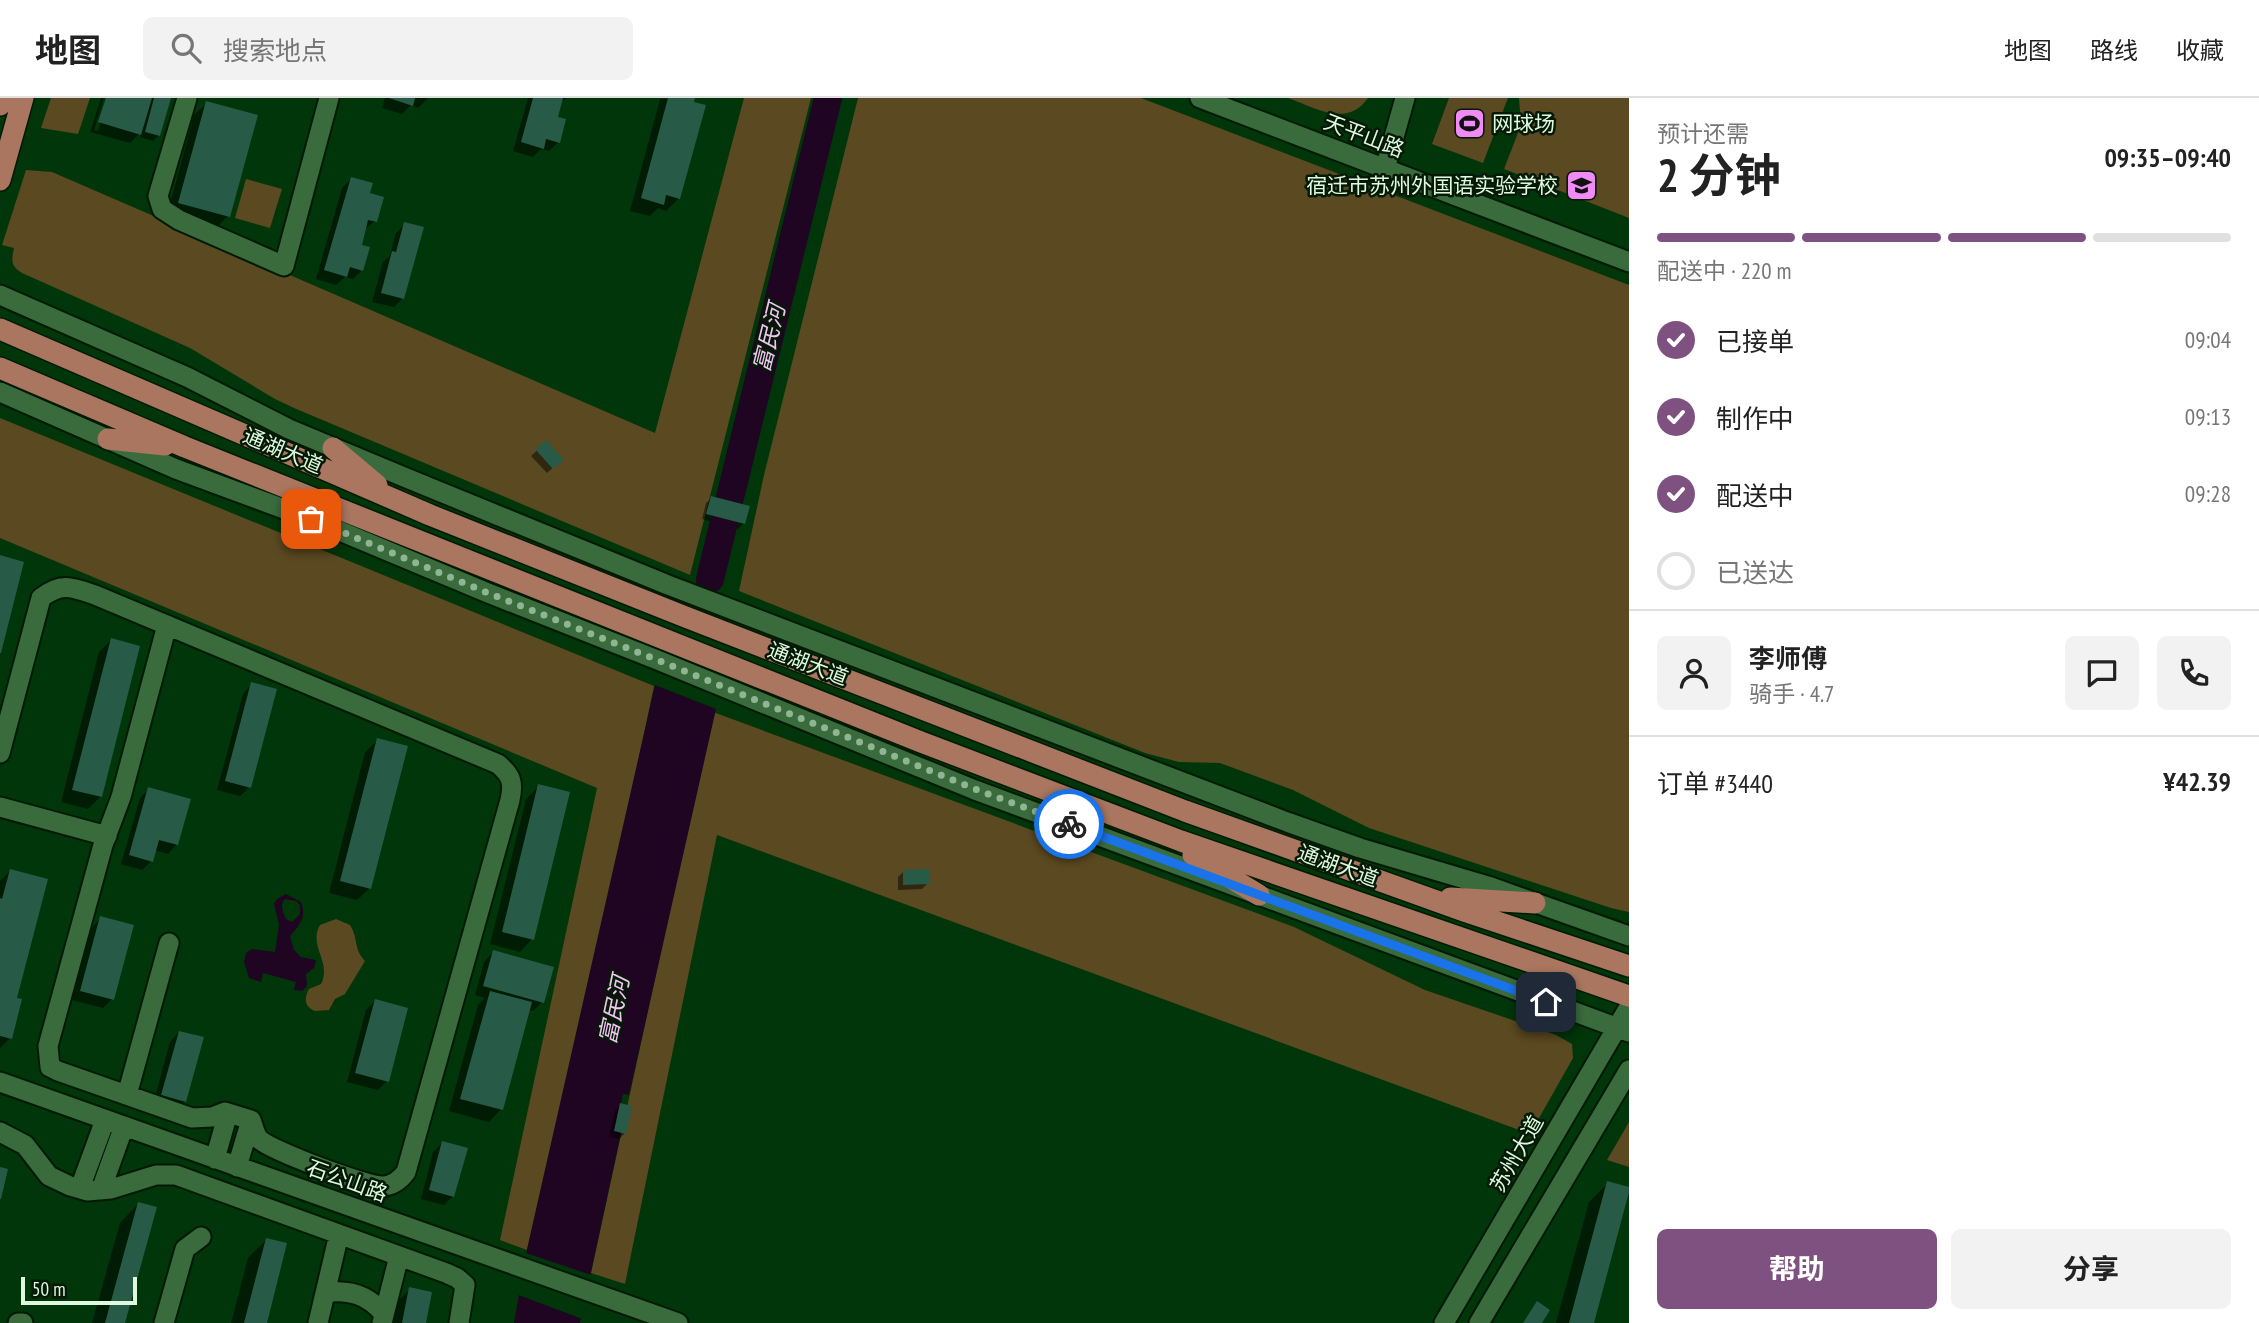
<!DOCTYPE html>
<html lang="zh">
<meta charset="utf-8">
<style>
:root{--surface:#fff;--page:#f2f2f2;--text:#222;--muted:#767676;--line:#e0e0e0;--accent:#7f5181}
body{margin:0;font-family:"PT Sans Narrow","Noto Sans SC",sans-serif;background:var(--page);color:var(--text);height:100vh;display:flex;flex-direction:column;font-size:26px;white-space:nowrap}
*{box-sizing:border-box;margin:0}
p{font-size:23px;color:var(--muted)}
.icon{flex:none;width:38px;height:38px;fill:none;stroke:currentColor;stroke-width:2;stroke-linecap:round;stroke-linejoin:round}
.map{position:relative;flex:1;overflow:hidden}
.panel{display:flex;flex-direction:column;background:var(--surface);width:630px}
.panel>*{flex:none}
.scale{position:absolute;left:21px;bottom:18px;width:116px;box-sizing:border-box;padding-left:7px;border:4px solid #def9de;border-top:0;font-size:19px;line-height:24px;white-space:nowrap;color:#def9de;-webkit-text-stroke:5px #051906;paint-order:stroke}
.pin{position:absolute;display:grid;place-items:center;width:60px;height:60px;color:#fff;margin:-30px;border-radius:14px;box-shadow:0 4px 10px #0006}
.courier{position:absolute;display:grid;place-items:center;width:70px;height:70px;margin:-35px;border:5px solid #1a73e8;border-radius:50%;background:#fff;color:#222;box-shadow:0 2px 9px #0007}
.summary em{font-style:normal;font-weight:700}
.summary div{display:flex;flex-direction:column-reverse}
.summary{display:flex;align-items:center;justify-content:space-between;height:119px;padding:0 28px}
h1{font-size:46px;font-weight:700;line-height:52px}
.bar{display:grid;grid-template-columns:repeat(4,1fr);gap:10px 7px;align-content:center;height:84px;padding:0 28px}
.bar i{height:9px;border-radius:5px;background:var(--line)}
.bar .selected{background:var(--accent)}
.bar p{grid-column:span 4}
.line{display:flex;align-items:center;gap:18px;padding:0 28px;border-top:2px solid var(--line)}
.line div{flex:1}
.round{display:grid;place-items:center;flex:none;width:74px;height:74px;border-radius:10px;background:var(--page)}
ol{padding:0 28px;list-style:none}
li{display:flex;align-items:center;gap:21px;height:77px}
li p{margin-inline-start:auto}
li .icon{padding:7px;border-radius:50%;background:var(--accent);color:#fff;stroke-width:4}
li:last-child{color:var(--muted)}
li i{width:38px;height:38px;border:4px solid var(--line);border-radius:50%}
.button{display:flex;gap:14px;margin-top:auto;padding:14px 28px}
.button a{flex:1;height:80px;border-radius:10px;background:var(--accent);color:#fff;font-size:28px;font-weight:700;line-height:80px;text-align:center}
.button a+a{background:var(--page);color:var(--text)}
header{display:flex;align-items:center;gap:42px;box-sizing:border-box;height:98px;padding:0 35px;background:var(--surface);border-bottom:2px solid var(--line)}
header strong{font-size:33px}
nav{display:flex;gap:38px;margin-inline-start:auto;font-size:24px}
.search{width:490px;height:63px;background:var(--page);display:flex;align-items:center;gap:18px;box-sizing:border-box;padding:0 24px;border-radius:10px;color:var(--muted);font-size:26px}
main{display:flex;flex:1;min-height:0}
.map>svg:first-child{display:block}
.green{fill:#5b4921}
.water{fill:#1f0521;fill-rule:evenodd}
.pier{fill:#003609}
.shadow{fill:#0007}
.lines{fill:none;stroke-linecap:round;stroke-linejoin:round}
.river{stroke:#1f0521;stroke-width:28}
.building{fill:#275b47}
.minor-casing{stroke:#021a04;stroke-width:23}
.major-casing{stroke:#021a04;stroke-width:24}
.minor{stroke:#3a6b3d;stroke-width:19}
.major{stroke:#aa765f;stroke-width:21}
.done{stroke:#90b593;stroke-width:7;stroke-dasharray:0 12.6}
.route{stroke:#1a73e8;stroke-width:9}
.labels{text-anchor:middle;stroke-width:5;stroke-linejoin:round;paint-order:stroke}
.poi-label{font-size:21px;fill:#def9de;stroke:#051906;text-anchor:start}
.street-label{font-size:21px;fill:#def9de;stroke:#051906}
.water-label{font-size:23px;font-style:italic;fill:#f1c5f3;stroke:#051906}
</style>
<header>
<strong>地图</strong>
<div class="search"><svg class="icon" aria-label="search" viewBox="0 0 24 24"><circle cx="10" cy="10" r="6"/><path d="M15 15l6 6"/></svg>搜索地点</div>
<nav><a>地图</a><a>路线</a><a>收藏</a></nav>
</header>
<main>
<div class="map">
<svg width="1629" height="1225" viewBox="0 0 1629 1225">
<rect width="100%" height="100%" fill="#003609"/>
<path class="green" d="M51 0H90L78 36 41 30Z
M744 0H811L690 477 294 310 275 301 190 250 22 175C11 168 11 163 14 150L2 147 26 72 52 74 655 335Z
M858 0H1141L1629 187V814L1611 810 1369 730 1293 692 1220 665 1179 664 1145 655 739 493 764 377Z
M1288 0H1368C1347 30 1316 10 1288 0Z
M1449 0H1508L1483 65 1432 46Z
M1519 0H1629V120L1504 71 1521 27Z
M246 81 282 91 270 130 235 120Z
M0 320 654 588 535 1155 500 1142 597 690 0 440Z
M713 614 1294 829 1425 892 1556 937 1572 946 1573 960 1530 1036 717 737 625 1186 591 1175Z
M336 821 350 827C359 842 353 850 365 863L345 896 335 901 329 912 315 913C304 909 304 900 309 891L321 886C332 864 308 848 320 827Z
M1629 1024V1069L1607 1062Z"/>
<path class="water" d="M655 587 716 611 629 997 623 996 616 1028 622 1030 580 1225H514L527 1151Z
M286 796 301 804C307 819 299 828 290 838L294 852 301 859 316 862 314 870 306 876 307 888 302 893 294 892 296 884 263 875 261 884 249 880 244 864 246 855 252 851 275 854 279 827 274 806 277 801ZM285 801 296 803 300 807V816L292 824 286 821C283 814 279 807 285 801Z"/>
<path class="pier" d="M656 584 718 607 720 612 651 585Z
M523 1154 594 1178 585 1222 516 1196Z"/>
<path class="shadow" d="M101 0H104L94 32 98 33 108 0H170L159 37 153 43 140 39 141 34 130 45 90 34Z
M385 0H428L418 10 411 7 402 16 382 10Z
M528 0H567L560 4 556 20 558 44 549 53 541 51 533 59 513 53Z
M693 0 679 100 666 113 658 110 650 118 630 113 660 1Z
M207 5 228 118 216 130 167 117 194 17Z
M351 81 368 96 375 123 364 132 360 148 362 172 353 181 345 179 336 187 316 181 342 90Z
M405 126 403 200 394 209 372 204 383 164 390 158 396 135Z
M546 344 561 362 547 375 531 358Z
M712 400 744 425 738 431 702 421 706 405Z
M111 542 100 699 88 711 61 704 99 554Z
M252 586 249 689 240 698 217 692 243 596Z
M378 642 370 790 357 802 329 795 365 654Z
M539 688 532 841 520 854 490 846 526 701Z
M149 691 177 746 168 756 154 752 151 763 142 772 121 766 140 700Z
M10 773 15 901 10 940 0 950V783Z
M904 773 928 785 922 791 898 792V779Z
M101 820 112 901 103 910 72 902 92 829Z
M493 854 542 904 533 913 528 912 501 1011 489 1024 449 1013 478 907 485 900 475 897 484 864Z
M375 903 387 983 378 992 347 984 366 912Z
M179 934 185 1003 176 1012 153 1006 170 944Z
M620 1007 625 1035 619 1041 609 1039 615 1013Z
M442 1045 453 1098 444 1107 421 1101 433 1054Z
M1608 1085 1592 1225H1556L1589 1104Z
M138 1106 124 1225H92L120 1125Z
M266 1142 265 1225H231L248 1160Z
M410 1191 424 1225H388L391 1210Z"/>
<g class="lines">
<path class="river" d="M710 481 828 0"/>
</g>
<path class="building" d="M106 0H152L141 37 98 24Z
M154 0H171L160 38 145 34Z
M389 0H415L413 8Z
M533 0H563L558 19 566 21 560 45 546 41 544 51 521 44Z
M668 0H695L694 4 706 7 680 101 666 97 664 107 641 100Z
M206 3 258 17 230 119 178 105Z
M351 79 373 85 370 95 384 99 377 124 368 122 362 147 370 149 363 173 350 169 347 179 324 172Z
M404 124 424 129 404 201 381 195 392 153 396 154Z
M546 342 564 362 553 371 535 351Z
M711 398 750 408 745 426 706 416Z
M0 457 24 464 1 555H0Z
M111 540 140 548 102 699 72 692Z
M251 584 277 591 251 690 225 683Z
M377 640 408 648 371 791 340 783Z
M538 686 570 694 534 842 502 834Z
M148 689 191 701 178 747 159 742 153 764 129 757Z
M10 771 48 781 17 900 22 901 12 941 0 938V800L2 801Z
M930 771V786L903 787V772Z
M100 818 134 827 114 902 80 893Z
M493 852 554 869 544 905 483 888Z
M490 893 532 904 503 1012 460 1001Z
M375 901 408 910 389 984 355 975Z
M179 933 204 939 186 1004 161 997Z
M620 1005 632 1008 626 1036 614 1033Z
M442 1043 468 1050 454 1099 429 1092Z
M0 1069 8 1071 1 1101H0Z
M1607 1083 1629 1089V1094L1594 1225H1569Z
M138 1104 157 1109 125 1225H105Z
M266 1140 287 1145 267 1225H244Z
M409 1189 432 1194 426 1225H402Z
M1537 1203 1550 1212 1542 1225H1523Z"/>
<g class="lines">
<defs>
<path id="minor" d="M187 0 158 98 162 111 179 122 284 168 329 0
M1200 0 1629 164
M1385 71 1405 0
M0 197 187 279 289 331 404 379 668 487 1287 724 1360 750 1488 788 1629 838
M0 294 176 371 311 421 488 495 655 561 975 692 1629 934
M167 527 121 699 103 747 48 948 50 969 58 973 192 1020 212 1019 225 1014 251 1022
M0 655 41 500C61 484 72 489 95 497L498 666C511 677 514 684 510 702L406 1074C400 1082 394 1087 384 1088 367 1089 273 1053 260 1042 254 1036 254 1029 251 1022
M0 709 107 738
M0 984 678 1225
M127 997 169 845
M0 1034 25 1047 49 1078 70 1088 87 1093 111 1091 156 1077H176L446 1175 457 1180 465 1187 459 1225
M215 1061 228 1015
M237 1069 251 1022
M80 1090 105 1022
M101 1092 124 1028
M325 1195C349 1191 368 1197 384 1216
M18 1225H23
M164 1225 185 1151 201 1139
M318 1225 339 1136
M382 1225 399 1158
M1444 1225 1629 909
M1479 1225 1629 972"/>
<path id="major" d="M0 7 2 0
M0 82 23 0
M0 231 430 417 683 518 1185 713 1467 814 1629 868
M0 270 185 349 921 644 1181 743 1629 898
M108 341 165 347
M333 350 377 387
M1193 757 1259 797
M1450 800 1535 805"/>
</defs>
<use href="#minor" class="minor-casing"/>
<use href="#major" class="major-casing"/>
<use href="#minor" class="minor"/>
<use href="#major" class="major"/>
</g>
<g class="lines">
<path class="done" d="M311 421 488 495 655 561 975 691 1069 726"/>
<path class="route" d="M1069 726 1546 904"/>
</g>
<defs>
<symbol id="stadium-square" viewBox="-11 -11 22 22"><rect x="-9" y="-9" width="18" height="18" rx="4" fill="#f08bf6" stroke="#051906"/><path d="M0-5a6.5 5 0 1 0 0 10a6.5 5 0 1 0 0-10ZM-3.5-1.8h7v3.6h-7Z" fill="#111"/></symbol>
<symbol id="school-square" viewBox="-11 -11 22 22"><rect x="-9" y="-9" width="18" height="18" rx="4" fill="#f08bf6" stroke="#051906"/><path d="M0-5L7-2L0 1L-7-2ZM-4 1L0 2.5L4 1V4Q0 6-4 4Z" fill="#111"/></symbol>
</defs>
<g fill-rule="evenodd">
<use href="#stadium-square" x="1452" y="8" width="35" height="35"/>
<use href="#school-square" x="1564" y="70" width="35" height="35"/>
</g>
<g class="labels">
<g class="poi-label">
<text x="1492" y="33">网球场</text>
<text x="1558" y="95" text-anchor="end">宿迁市苏州外国语实验学校</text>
</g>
<g class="street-label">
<text transform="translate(1364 38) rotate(21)" y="7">天平山路</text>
<text transform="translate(283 353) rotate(23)" y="7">通湖大道</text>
<text transform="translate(808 566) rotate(21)" y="7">通湖大道</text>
<text transform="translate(1338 768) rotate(20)" y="7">通湖大道</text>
<text transform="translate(1517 1056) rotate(-60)" y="7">苏州大道</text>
<text transform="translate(347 1083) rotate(20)" y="7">石公山路</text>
</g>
<g class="water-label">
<text transform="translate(769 240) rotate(-76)" y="8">富民河</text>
<text transform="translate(614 912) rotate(-78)" y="8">富民河</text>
</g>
</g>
</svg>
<div class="scale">50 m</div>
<div class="pin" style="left:311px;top:421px;background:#ea580c"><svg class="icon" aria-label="bag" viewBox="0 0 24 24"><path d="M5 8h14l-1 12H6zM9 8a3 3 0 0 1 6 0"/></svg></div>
<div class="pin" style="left:1546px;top:904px;background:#1f2937"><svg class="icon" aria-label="home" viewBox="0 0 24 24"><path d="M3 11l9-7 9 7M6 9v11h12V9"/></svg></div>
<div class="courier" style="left:1069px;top:726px"><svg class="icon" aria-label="bike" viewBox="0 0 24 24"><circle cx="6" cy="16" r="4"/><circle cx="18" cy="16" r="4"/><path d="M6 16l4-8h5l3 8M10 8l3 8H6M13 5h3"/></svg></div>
</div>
<section class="panel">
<div class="summary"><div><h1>2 分钟</h1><p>预计还需</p></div><em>09:35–09:40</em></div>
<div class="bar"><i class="selected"></i><i class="selected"></i><i class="selected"></i><i></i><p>配送中 · 220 m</p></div>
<ol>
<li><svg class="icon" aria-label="check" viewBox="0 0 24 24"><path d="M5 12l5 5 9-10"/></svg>已接单<p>09:04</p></li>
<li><svg class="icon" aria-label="check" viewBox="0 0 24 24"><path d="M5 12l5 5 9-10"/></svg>制作中<p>09:13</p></li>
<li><svg class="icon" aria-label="check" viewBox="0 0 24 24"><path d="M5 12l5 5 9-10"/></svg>配送中<p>09:28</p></li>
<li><i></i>已送达</li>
</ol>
<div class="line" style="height:126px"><a class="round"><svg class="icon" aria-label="person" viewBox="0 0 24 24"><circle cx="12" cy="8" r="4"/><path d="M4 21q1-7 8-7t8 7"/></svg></a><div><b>李师傅</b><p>骑手 · 4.7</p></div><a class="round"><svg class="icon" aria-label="chat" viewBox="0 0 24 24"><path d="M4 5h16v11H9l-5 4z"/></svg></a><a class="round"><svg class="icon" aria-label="phone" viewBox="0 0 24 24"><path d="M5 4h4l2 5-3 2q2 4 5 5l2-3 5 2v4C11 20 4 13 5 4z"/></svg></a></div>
<div class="line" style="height:91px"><div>订单 #3440</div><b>¥42.39</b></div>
<div class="button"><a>帮助</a><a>分享</a></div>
</section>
</main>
